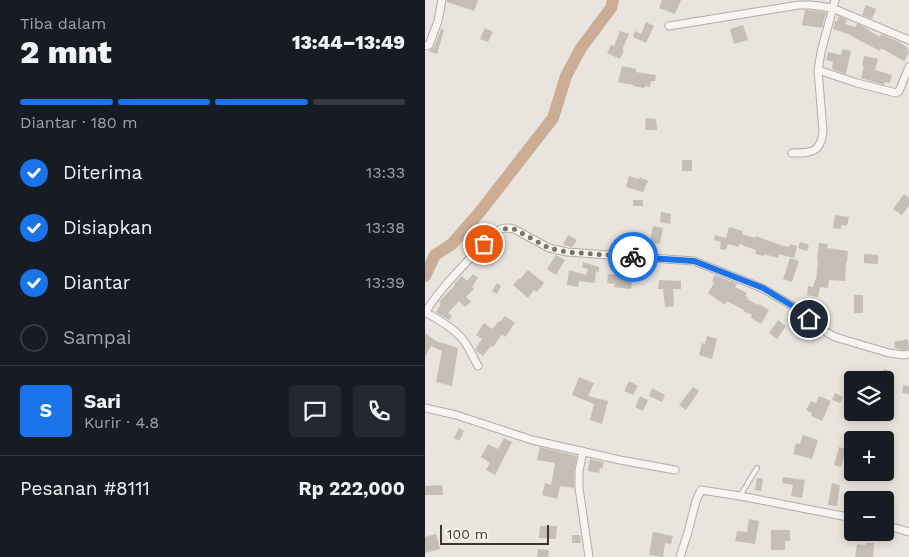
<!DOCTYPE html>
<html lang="id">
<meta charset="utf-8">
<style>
:root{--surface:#171b24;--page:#242831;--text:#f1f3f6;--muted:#9ea1a6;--line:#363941;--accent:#1a73e8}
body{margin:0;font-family:"Work Sans",sans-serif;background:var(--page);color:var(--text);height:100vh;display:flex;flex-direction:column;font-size:19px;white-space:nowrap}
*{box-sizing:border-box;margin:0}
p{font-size:16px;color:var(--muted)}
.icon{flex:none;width:28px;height:28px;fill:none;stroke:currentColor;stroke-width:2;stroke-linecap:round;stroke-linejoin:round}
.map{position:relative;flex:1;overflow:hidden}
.side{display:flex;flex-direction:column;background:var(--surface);width:425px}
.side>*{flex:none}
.tools{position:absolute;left:419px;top:371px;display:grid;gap:10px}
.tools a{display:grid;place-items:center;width:50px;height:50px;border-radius:5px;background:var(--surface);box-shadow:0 2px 8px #0003;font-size:25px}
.scale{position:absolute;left:15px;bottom:12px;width:109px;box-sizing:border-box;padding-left:5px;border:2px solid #403526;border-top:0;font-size:14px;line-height:18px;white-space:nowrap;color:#403526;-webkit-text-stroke:4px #f6f2ee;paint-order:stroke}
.pin{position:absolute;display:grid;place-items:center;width:42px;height:42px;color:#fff;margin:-21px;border:2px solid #fff;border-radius:50%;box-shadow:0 1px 5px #0007}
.courier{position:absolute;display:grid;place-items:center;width:50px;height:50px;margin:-25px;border:4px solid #1a73e8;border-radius:50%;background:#fff;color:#222;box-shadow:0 1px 6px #0007}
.overview em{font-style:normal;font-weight:800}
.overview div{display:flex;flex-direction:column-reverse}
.overview{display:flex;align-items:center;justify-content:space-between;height:85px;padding:0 20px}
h1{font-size:32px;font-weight:800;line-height:38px}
.bar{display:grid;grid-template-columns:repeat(4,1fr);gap:8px 5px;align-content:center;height:60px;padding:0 20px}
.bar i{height:6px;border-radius:4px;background:var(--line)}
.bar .active{background:var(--accent)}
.bar p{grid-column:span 4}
.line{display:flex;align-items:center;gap:12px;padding:0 20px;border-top:1px solid var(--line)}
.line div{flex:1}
.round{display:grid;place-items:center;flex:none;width:52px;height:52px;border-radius:5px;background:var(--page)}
ol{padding:0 20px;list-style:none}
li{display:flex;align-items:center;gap:15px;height:55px}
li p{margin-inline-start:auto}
li .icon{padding:5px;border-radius:50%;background:var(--accent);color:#fff;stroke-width:4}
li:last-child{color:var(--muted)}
li i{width:28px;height:28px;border:2px solid var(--line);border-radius:50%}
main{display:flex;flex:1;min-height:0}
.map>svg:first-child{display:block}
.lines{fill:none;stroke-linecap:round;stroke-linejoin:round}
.river{stroke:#cbad96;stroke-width:12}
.building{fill:#c6beb5}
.lane-casing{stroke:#b3aca3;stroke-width:6}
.street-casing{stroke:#b3aca3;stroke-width:9}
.lane{stroke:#f7f4f1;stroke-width:4}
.street{stroke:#f7f4f1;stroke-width:7}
.done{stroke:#7b7266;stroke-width:5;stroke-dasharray:0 9}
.route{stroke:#1a73e8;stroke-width:6}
</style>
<main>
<section class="side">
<div class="overview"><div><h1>2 mnt</h1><p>Tiba dalam</p></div><em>13:44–13:49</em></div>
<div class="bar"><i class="active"></i><i class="active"></i><i class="active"></i><i></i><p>Diantar · 180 m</p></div>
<ol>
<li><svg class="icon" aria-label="check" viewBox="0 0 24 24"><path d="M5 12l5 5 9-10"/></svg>Diterima<p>13:33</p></li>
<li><svg class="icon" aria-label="check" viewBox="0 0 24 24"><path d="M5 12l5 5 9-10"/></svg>Disiapkan<p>13:38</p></li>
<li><svg class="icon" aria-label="check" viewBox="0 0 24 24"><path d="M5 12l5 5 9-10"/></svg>Diantar<p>13:39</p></li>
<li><i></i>Sampai</li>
</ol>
<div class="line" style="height:90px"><b class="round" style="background:var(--accent);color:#fff">S</b><div><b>Sari</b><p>Kurir · 4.8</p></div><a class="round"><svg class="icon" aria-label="chat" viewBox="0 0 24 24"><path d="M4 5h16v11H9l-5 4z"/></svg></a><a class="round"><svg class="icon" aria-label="phone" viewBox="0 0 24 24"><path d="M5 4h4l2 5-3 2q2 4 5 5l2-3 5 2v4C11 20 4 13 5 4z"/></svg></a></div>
<div class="line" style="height:65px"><div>Pesanan #8111</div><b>Rp 222,000</b></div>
</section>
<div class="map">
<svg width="484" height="557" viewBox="0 0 484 557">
<rect width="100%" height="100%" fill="#e9e4de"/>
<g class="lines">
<path class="river" d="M0 276 10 255 27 244 54 213 128 118 141 76 156 48 186 8 188 0"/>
</g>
<path class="building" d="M22 0H53L49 11 22 2Z
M237 0H256L250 14 234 8Z
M441 5 451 9 447 19 437 15Z
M380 10 401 12 397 28 377 25Z
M414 16 422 20 420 24 430 27 432 24H433L443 29V30L455 37 456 34 474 42 483 48 482 50 484 52 479 61 456 48 455 51 426 36V35L408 29 410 21H412Z
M221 22 229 26 221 43 208 37 210 31 216 34Z
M318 25 323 40 309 44 305 29Z
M60 28 68 32 63 42 55 39Z
M16 29 19 30 12 54 4 51 9 47Z
M195 31 204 34 197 50 199 51 195 59 182 53 186 45 189 46Z
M418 49 426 51 421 74 407 69 408 62 401 60 403 52 416 55Z
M439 56 453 59 450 70 467 75 465 83 460 82 459 85 436 78 439 66H437Z
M197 66 211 69V72L231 75 230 81H226L225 87 220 86 219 88 208 86 209 85 193 82Z
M221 118 231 119 232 130H220Z
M257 160H267V171H257Z
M204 176 214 179 215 177 223 181 218 192 201 187Z
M479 194 484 198V205L477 215 468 209Z
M208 200H218V206H208Z
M236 212 246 214 245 224 235 222Z
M410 215 424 217 422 226 416 225V229L408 228Z
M228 226 238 228 235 244 225 243Z
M304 227 318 231 317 234 330 238 331 236 358 246 364 247 365 244 372 246 369 258 354 254 353 258 339 254V256L330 254 331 250 314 244V247L303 244 301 250 295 249 296 242 289 240 290 235 301 238Z
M143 235 152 240 147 247 138 245Z
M375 242 384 245 382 251 373 248Z
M394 243 403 244 402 248 423 251 422 262H421L420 281 404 280 403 288 395 287 393 297 382 295 383 286 388 287 390 280H391L393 261H392Z
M439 254 453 255V264L439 263Z
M131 255 140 260 131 275 122 269Z
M365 258 374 261 367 282 358 279Z
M158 262 174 267V272L171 271 170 283 154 281 153 287 142 285 144 270 161 275 163 269 157 267Z
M103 270 119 283 112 292 109 290 103 298 88 285 94 278 95 279Z
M192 272 208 274 206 289 189 287 190 284 182 283 183 274 192 275Z
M48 274 53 278 47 287 49 289 41 297 46 302 40 307 34 301 23 313 27 316 24 320 11 312 16 304 14 302 30 285 29 284 37 276 42 281Z
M290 275 312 284 310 287 322 293 320 296 323 297 322 299 333 305 334 304 344 310 336 324 326 318 327 315 318 311 319 310 302 301 300 305 283 293 289 283 287 281Z
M234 280 256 281V289H248L249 306 240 307 238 289H233Z
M72 283 76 286 72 294 67 291Z
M429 295H438V313H429Z
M80 316 90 323 80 337 77 334 68 347 66 346 58 356 51 351 50 349 57 339 51 335 59 323 67 329 74 321 75 322Z
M353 320 361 326 352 339 344 333Z
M0 333 11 341 33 348 27 386 11 382 17 351 6 346 0 357Z
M282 336 292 339 287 359 274 355 277 343 280 344Z
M483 339 484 349 479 350 470 348 469 342Z
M459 369 467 372 463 381 456 377Z
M154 377 169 383 163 396 183 401 177 424 165 420 169 404 147 395Z
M204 381 213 386 208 395 199 391Z
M478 385 484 386V394L477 393Z
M268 387 274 391 261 410 254 405Z
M227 388 240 395 237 402 224 396Z
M410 393 418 397 415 403 407 400Z
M215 396 223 400 218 411 210 407Z
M394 396 406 401 397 421 386 416 387 413 381 410 386 401 391 403Z
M34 428 39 431 34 441 29 438Z
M378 435 393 440 387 459 368 454 371 443 375 444Z
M79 438 87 442 70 475 61 470 65 463 56 457 63 444 73 449Z
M115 447 152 456 149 471V488L135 486 132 499 117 495 120 483 126 485 130 463 112 460Z
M414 447 421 449 416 467 409 465Z
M165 459 179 462 177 469 175 468 174 473 163 471Z
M358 477 380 480 377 498 366 496 368 485 357 483Z
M332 478 338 479 336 491 330 490Z
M407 483 415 485 412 506 403 505Z
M17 485 18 495H0V486Z
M324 519 334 521 330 544 310 541 312 531 322 532Z
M115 526H132L131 539 114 538Z
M346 530H365V541H360V550H346Z
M228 532 248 536 246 544 240 543 238 557 224 555Z
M11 534 15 549 0 553V537Z
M147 535H155L156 543H147Z
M441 543H449L448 557H430L432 544 441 545Z
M113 549 124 550 123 557H112Z"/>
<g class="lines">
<defs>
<path id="lane" d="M315 496 332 468"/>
<path id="street" d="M244 26 374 5H386L407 8 484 40
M0 46 4 45 13 21 17 0
M393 70 432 83 471 93 474 91 484 67
M367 153C386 153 396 153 398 131L393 70 396 52 410 0
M0 312C14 320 29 328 39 341 44 348 48 357 53 366
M0 313C14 290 33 271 51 252 59 245 64 235 74 230 79 227 84 228 89 229L124 248 142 252 269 261 337 288 371 308 396 329 410 337 464 353 479 355 484 354
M0 408 31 415 107 440 195 460 250 470
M158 451 154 471V488L164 557
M460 525 484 532
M255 557 263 532 271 501 276 490 315 496 428 518"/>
</defs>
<use href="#lane" class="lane-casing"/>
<use href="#street" class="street-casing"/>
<use href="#lane" class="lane"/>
<use href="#street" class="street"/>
</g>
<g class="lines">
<path class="done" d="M59 244C68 233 75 227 89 229L124 248 142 252 208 257"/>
<path class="route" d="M208 257 269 261 338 288 371 308 384 319"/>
</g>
</svg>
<div class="tools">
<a><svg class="icon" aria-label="layers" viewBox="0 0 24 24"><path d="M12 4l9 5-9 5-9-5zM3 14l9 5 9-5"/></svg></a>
<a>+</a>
<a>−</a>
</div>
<div class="scale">100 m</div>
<div class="pin" style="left:59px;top:244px;background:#ea580c"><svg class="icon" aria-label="bag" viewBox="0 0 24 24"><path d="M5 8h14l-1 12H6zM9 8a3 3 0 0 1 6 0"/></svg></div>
<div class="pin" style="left:384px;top:319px;background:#1f2937"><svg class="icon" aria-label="home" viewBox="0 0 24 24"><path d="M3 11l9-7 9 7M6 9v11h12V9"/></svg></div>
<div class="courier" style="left:208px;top:257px"><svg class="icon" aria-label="bike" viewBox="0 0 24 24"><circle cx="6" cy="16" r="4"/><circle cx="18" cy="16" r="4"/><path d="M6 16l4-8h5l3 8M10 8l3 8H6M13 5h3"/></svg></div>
</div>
</main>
